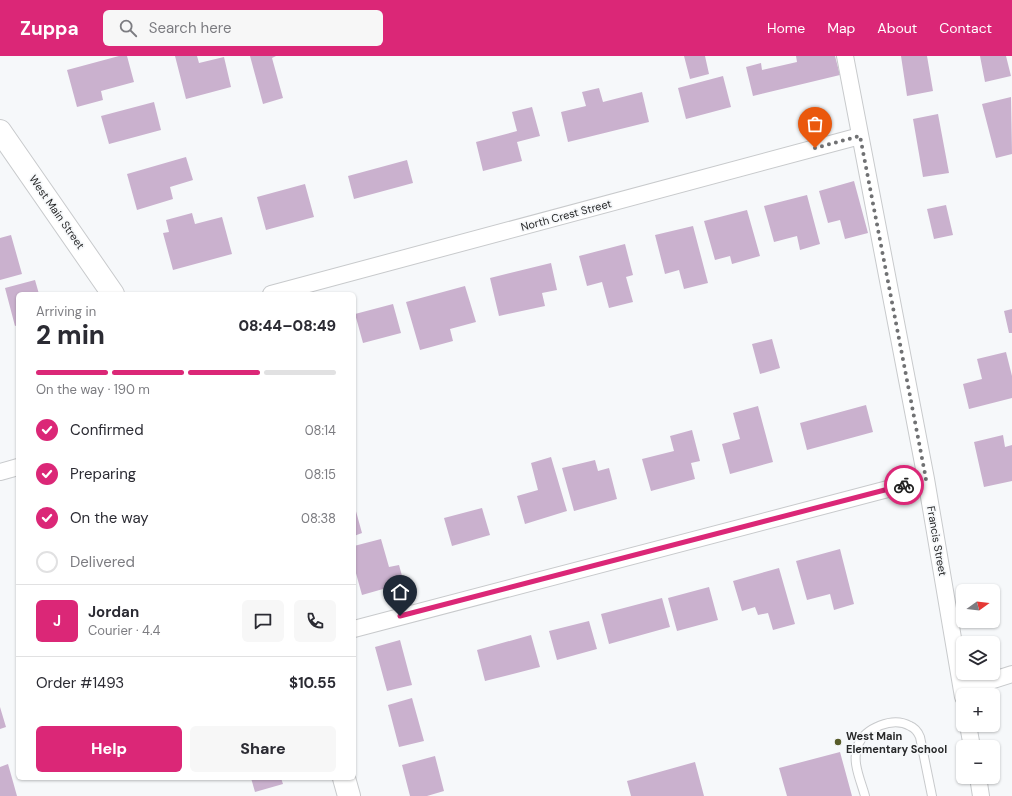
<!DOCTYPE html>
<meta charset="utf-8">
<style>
:root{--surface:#fff;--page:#f7f7f7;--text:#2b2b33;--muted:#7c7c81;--line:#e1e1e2;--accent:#db2777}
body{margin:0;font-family:"DM Sans",sans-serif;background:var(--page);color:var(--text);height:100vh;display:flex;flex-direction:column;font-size:15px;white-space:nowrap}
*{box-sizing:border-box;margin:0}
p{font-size:13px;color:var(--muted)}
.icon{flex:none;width:22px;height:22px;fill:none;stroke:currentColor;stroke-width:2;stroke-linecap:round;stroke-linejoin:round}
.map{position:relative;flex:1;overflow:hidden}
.sheet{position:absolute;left:16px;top:236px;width:340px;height:488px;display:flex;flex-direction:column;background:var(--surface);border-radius:6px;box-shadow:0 1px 3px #0004}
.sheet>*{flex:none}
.needle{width:26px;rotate:75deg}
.tools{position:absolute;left:956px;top:528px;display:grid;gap:8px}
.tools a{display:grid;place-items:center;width:44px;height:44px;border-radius:6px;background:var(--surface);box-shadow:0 1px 3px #0004;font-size:20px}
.pin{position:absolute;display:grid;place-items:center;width:34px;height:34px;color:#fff;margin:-41px -17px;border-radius:50% 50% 50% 0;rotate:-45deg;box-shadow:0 0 4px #0007}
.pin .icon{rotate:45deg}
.courier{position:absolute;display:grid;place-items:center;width:40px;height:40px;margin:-20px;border:3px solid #db2777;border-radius:50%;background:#fff;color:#222;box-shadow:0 1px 5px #0007}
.headline em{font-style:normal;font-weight:800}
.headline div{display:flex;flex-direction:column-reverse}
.headline{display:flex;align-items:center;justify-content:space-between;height:68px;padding:0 20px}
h1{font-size:26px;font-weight:800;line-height:30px}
.bar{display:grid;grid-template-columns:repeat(4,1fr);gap:6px 4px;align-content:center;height:48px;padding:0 20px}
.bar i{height:5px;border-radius:3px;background:var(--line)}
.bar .on{background:var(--accent)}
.bar p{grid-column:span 4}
.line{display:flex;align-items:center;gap:10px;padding:0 20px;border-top:1px solid var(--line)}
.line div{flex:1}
.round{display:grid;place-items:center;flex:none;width:42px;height:42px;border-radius:6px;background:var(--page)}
ol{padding:0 20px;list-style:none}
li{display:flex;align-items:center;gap:12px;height:44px}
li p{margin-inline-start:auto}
li .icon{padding:4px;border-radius:50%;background:var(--accent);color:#fff;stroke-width:4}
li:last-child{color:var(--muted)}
li i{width:22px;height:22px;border:2px solid var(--line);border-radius:50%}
.action{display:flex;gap:8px;margin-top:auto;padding:8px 20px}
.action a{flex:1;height:46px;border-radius:6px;background:var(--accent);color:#fff;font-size:16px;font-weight:800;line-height:46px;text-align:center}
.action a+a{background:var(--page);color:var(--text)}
header{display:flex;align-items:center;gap:24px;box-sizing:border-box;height:56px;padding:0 20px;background:var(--accent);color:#fff}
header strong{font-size:19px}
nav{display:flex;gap:22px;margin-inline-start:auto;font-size:14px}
.search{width:280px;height:36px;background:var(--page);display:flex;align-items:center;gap:10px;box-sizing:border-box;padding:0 14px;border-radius:6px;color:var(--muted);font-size:15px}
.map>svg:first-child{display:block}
.building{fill:#cab1ce}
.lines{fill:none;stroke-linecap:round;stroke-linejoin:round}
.service-casing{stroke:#c8cacc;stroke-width:10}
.minor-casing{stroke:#c8cacc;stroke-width:18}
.secondary-casing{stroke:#c8cacc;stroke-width:24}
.service{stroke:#fff;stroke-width:8}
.minor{stroke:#fff;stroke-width:16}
.secondary{stroke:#fff;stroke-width:22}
.done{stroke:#707173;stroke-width:4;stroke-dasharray:0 7.2}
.route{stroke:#db2777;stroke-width:5}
.poi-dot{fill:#585c2a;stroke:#f6f8fa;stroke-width:1.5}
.labels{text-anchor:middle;stroke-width:3.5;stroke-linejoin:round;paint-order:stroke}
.street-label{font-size:11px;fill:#28292a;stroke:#f6f8fa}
.poi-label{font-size:11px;font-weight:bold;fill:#28292a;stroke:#f6f8fa;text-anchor:start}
</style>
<header>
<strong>Zuppa</strong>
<div class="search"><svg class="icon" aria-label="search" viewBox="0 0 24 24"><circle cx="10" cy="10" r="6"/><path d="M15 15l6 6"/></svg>Search here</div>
<nav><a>Home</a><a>Map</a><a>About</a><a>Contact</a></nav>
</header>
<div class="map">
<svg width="1012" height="740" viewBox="0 0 1012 740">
<rect width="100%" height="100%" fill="#f6f8fa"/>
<path class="building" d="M119 0H127L134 26 101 35 103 44 77 51 67 14Z
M175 0H197L199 7 224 1 231 31 186 43Z
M250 0H276L272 2 283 42 263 48Z
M684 0H705L709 18 690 23Z
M796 0H835L840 19 753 40 746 11 761 7 762 14 797 6Z
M901 0H927L933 35 907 40Z
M980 0H1006L1011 20 985 26Z
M723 20 731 51 686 63 678 32Z
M599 32 603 46 642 36 649 66 568 86 561 56 586 50 582 36Z
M1011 41 1012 98 996 102 982 48Z
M154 46 161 74 109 88 101 60Z
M532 51 540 80 517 86 522 105 483 115 476 86 517 75 512 56Z
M938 58 949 117 923 121 913 63Z
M186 101 193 124 170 131 173 143 137 154 127 118Z
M407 104 413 127 354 143 348 120Z
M854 125 868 177 845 183 840 164 828 167 819 135Z
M305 128 314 161 266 174 257 141Z
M807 139 820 188 800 194 797 180 774 186 764 150Z
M946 149 953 179 934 183 927 153Z
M747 154 760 200 732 208 730 200 715 204 704 165Z
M192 157 195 168 222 161 232 198 173 214 163 177 169 176 166 164Z
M693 170 708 227 684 233 679 214 665 218 655 179Z
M11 179 22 218 0 224V182Z
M625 188 633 219 626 221 633 246 609 252 602 226 587 230 579 200Z
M551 207 557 234 542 237 545 250 499 260 490 222Z
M35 224 39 238H18V269L15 270 5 232Z
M465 230 476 266 450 273 453 285 420 294 406 246Z
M393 248 401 277 363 287 355 258Z
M1012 253V277H1009L1004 255Z
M772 283 780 312 760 318 752 288Z
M1006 296 1012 320V342L969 353 963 328 982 323 977 303Z
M866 349 873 376 807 394 800 367Z
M758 350 773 406 730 418 722 388 740 383 733 357Z
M692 374 700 405 691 407 695 423 651 435 642 403 674 395 670 380Z
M1003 379 1005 391 1012 389V425L984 431 974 386Z
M551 401 567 455 525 468 517 440 538 434 531 407Z
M595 404 598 415 609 412 617 443 574 455 562 412Z
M354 448 362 477 354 480Z
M482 452 490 479 452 490 444 462Z
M381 483 389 511 399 509 404 527 362 539 354 510V490Z
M840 493 854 548 834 554 830 538 807 544 796 505Z
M779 512 795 568 773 574 768 557 758 559 755 551 742 555 733 525Z
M709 531 718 564 677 575 668 542Z
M662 542 670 571 609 588 601 558Z
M589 565 597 593 557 604 549 575Z
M531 579 540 611 485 625 477 594Z
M400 584 412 629 387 635 375 591Z
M412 642 424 685 399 691 388 649Z
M0 651 6 671 0 673Z
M840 696 852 740H787L779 712Z
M435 700 444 735 427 740H410L402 709Z
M695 706 704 740H631L627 725Z
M8 708 17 740H0V711Z
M251 722H281L283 728 255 736Z"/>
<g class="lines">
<defs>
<path id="service" d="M865 740C861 725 851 705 858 689 865 672 893 660 910 670 915 672 918 676 920 681L932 740"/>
<path id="minor" d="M845 0 926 423 963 641
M271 238 860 80
M0 416 18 411
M354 573 926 423
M962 634 1012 618
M968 669 972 691
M978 721 981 740"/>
<path id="secondary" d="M0 75 113 238
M344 722 349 740"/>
</defs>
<use href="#service" class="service-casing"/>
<use href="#minor" class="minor-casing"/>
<use href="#secondary" class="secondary-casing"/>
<use href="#service" class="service"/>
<use href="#minor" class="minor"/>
<use href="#secondary" class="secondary"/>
</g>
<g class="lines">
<path class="done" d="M815 92 860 80 926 423 904 429"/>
<path class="route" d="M400 560 904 429"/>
</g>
<circle class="poi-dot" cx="838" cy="686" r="4"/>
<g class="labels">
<g class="street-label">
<text transform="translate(57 156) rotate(55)" y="4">West Main Street</text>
<text transform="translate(566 159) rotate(-15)" y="4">North Crest Street</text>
<text transform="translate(937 485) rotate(80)" y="4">Francis Street</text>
</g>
<g class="poi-label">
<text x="846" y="684">West Main<tspan x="846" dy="13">Elementary School</tspan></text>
</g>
</g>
</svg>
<div class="tools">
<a><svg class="needle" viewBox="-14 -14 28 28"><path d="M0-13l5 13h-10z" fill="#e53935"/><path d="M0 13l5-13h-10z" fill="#7c7c81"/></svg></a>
<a><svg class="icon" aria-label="layers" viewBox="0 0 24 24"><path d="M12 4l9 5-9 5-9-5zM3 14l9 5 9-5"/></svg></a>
<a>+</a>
<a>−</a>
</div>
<div class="pin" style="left:815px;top:92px;background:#ea580c"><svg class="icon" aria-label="bag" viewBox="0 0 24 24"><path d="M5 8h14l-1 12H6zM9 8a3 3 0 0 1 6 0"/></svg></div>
<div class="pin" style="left:400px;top:560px;background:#1f2937"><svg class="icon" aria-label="home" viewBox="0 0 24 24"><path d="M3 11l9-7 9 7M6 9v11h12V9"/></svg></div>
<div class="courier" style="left:904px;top:429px"><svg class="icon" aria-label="bike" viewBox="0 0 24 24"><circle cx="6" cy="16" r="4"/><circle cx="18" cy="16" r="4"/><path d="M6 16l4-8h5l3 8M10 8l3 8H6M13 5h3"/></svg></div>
<section class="sheet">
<div class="headline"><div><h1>2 min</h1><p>Arriving in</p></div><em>08:44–08:49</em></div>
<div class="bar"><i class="on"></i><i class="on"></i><i class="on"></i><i></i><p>On the way · 190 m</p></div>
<ol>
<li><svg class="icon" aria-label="check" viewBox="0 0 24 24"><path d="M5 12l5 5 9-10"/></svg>Confirmed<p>08:14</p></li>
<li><svg class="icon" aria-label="check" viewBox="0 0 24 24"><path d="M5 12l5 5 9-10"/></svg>Preparing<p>08:15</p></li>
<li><svg class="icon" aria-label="check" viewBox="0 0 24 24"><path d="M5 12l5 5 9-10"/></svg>On the way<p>08:38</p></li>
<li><i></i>Delivered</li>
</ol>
<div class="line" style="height:72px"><b class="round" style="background:var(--accent);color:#fff">J</b><div><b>Jordan</b><p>Courier · 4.4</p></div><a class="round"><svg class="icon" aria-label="chat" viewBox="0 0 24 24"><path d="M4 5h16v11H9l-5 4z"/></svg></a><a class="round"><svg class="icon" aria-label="phone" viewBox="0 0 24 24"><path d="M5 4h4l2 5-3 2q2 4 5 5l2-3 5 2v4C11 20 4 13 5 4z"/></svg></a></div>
<div class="line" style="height:52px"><div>Order #1493</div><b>$10.55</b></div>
<div class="action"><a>Help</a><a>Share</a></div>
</section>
</div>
